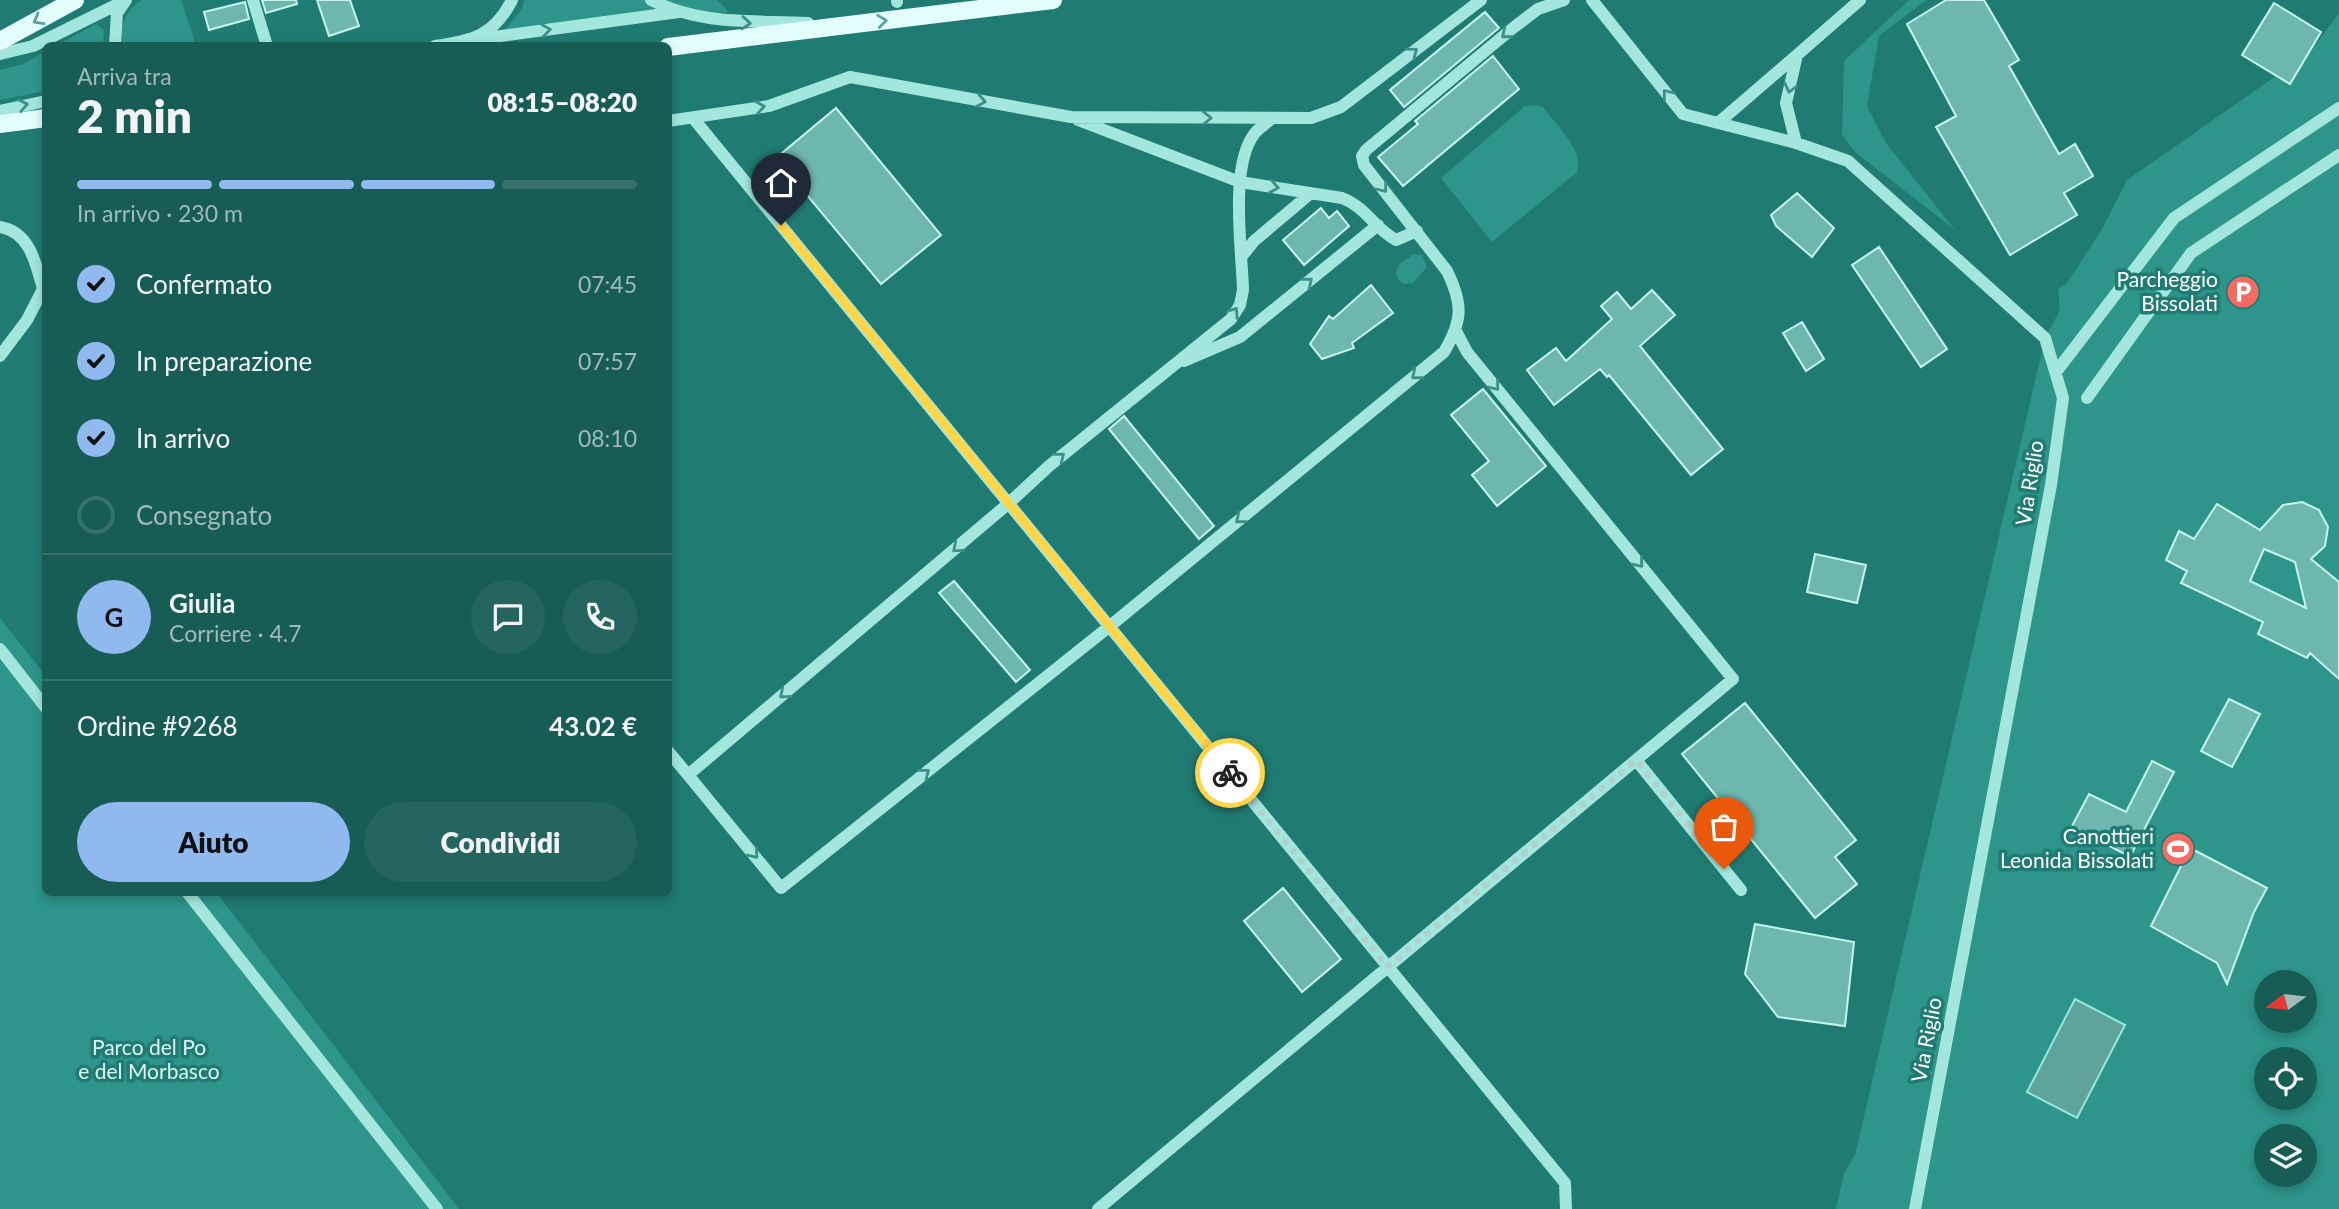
<!DOCTYPE html>
<html lang="it">
<meta charset="utf-8">
<style>
:root{--surface:#185c56;--page:#256560;--text:#f1f3f6;--muted:#9fbab9;--line:#36716c;--accent:#90b9f0}
body{margin:0;font-family:Lato,sans-serif;background:var(--page);color:var(--text);height:100vh;display:flex;flex-direction:column;font-size:26px;white-space:nowrap}
*{box-sizing:border-box;margin:0}
p{font-size:23px;color:var(--muted)}
.icon{flex:none;width:38px;height:38px;fill:none;stroke:currentColor;stroke-width:2;stroke-linecap:round;stroke-linejoin:round}
.map{position:relative;flex:1;overflow:hidden}
.drawer{position:absolute;left:42px;top:42px;width:630px;height:854px;display:flex;flex-direction:column;background:var(--surface);border-radius:10px;box-shadow:0 4px 10px #0003}
.drawer>*{flex:none}
.needle{width:46px;rotate:255deg}
.fabs{position:absolute;left:2254px;top:970px;display:grid;gap:14px}
.fabs a{display:grid;place-items:center;width:63px;height:63px;border-radius:50%;background:var(--surface);box-shadow:0 4px 10px #0003;font-size:35px}
.pin{position:absolute;display:grid;place-items:center;width:60px;height:60px;color:#fff;margin:-72px -30px;border-radius:50% 50% 50% 0;rotate:-45deg;box-shadow:0 0 7px #0007}
.pin .icon{rotate:45deg}
.courier{position:absolute;display:grid;place-items:center;width:70px;height:70px;margin:-35px;border:5px solid #ffd54a;border-radius:50%;background:#fff;color:#222;box-shadow:0 2px 9px #0007}
.overview em{font-style:normal;font-weight:800}
.overview div{display:flex;flex-direction:column-reverse}
.overview{display:flex;align-items:center;justify-content:space-between;height:119px;padding:0 35px}
h1{font-size:46px;font-weight:800;line-height:52px}
.bar{display:grid;grid-template-columns:repeat(4,1fr);gap:10px 7px;align-content:center;height:84px;padding:0 35px}
.bar i{height:9px;border-radius:5px;background:var(--line)}
.bar .on{background:var(--accent)}
.bar p{grid-column:span 4}
.line{display:flex;align-items:center;gap:18px;padding:0 35px;border-top:2px solid var(--line)}
.line div{flex:1}
.round{display:grid;place-items:center;flex:none;width:74px;height:74px;border-radius:37px;background:var(--page)}
ol{padding:0 35px;list-style:none}
li{display:flex;align-items:center;gap:21px;height:77px}
li p{margin-inline-start:auto}
li .icon{padding:7px;border-radius:50%;background:var(--accent);color:#111;stroke-width:4}
li:last-child{color:var(--muted)}
li i{width:38px;height:38px;border:4px solid var(--line);border-radius:50%}
.cta{display:flex;gap:14px;margin-top:auto;padding:14px 35px}
.cta a{flex:1;height:80px;border-radius:42px;background:var(--accent);color:#111;font-size:28px;font-weight:800;line-height:80px;text-align:center}
.cta a+a{background:var(--page);color:var(--text)}
.map>svg:first-child{display:block}
.green{fill:#2d958a;fill-rule:evenodd}
.water{fill:#60a39d;stroke:#96e7dd;stroke-width:2}
.building{fill:#6eb7af;stroke:#c6f5ef;stroke-width:2;fill-rule:evenodd}
.lines{fill:none;stroke-linecap:round;stroke-linejoin:round}
.minor{stroke:#a2e6de;stroke-width:12}
.major{stroke:#e3fdfc;stroke-width:18}
.oneway{stroke:#5aa29b}
.oneway2{stroke:#3a9088}
.done{stroke:#b1d1ce;stroke-width:7;stroke-dasharray:0 12.6}
.route{stroke:#ffd54a;stroke-width:9}
.labels{text-anchor:middle;stroke-width:7;stroke-linejoin:round;paint-order:stroke}
.poi-label{font-size:21px;fill:#fff;stroke:#207b72;text-anchor:end}
.street-label{font-size:21px;fill:#fff;stroke:#207b72}
.park-label{font-size:21px;fill:#d7f8f4;stroke:#207b72}
</style>
<div class="map">
<svg width="2339" height="1209" viewBox="0 0 2339 1209">
<rect width="100%" height="100%" fill="#207b72"/>
<path class="green" d="M142 0H181L196 45 123 46C119 28 125 9 142 0Z
M524 0H717L729 12 503 32 522 9Z
M1909 0H1926L1879 36 1867 106 1886 143 1955 230 1855 152 1842 135 1844 61Z
M2339 13V1209H1836L1844 1173 1855 1155 2045 338 2060 310 2058 289 2067 283 2101 231 2127 180 2310 52ZM2266 982H2305V1020H2266ZM2266 1059H2305V1097H2266ZM2266 1136H2305V1174H2266Z
M96 24 104 30 103 45H57Z
M45 52V91L0 100V70L23 64Z
M1535 105 1543 107C1555 124 1585 150 1577 172L1492 242 1441 178 1525 106Z
M1414 254 1422 255 1427 267 1413 283 1405 284 1399 281 1396 272 1399 264Z
M0 618 45 675 46 892 217 893 459 1209H0Z"/>
<path class="water" d="M2075 999 2125 1025 2077 1118 2027 1092Z"/>
<path class="building" d="M262 0H296L297 4 266 13Z
M317 0H350L359 26 329 36Z
M1946 0H1984L2019 60 2009 66 2059 154 2075 144 2093 176 2064 193 2077 215 2010 255 1936 127 1956 116 1907 24Z
M245 2 249 19 209 30 204 12Z
M2274 3 2321 32 2290 84 2242 55Z
M1485 12 1499 28 1404 107 1390 90Z
M1493 56 1519 89 1403 186 1378 157 1418 124 1415 121Z
M836 108 941 235 881 284 776 158Z
M1797 193 1834 228 1812 257 1776 226 1771 215Z
M1321 208 1329 218 1337 211 1349 226 1304 265 1283 240Z
M1879 247 1947 349 1921 367 1852 265Z
M1371 285 1393 313 1352 343 1354 348 1322 359 1310 344 1329 316 1333 319Z
M1652 290 1675 315 1640 346 1723 449 1691 475 1609 375 1607 377 1600 369 1554 405 1527 370 1556 348 1566 361 1612 319 1601 306 1617 292 1631 309Z
M1802 322 1824 359 1806 371 1783 333Z
M1483 389 1546 466 1497 506 1472 475 1489 461 1451 415Z
M1124 416 1214 526 1199 539 1109 429Z
M2302 502 2319 510 2328 527 2325 546 2311 559 2339 582V679L2310 653 2307 658 2258 634 2263 622 2181 583 2187 571 2166 560 2179 531 2194 539 2217 504 2260 530 2283 505ZM2264 549 2295 562 2306 608 2250 581Z
M1815 554 1866 565 1857 603 1807 592Z
M954 581 1030 670 1016 682 939 593Z
M2229 699 2260 714 2232 767 2201 751Z
M1745 703 1856 840 1835 857 1857 884 1815 918 1682 754Z
M2152 761 2174 772 2130 857 2072 826 2089 794 2126 812Z
M2190 848 2267 888 2254 912 2227 984 2217 963 2151 926Z
M1283 888 1341 959 1302 992 1244 921Z
M1755 924 1854 942 1845 1026 1778 1017 1745 974Z"/>
<g class="lines">
<path class="minor" d="M253 0 267 46
M651 0C702 26 754 20 808 23
M897 0V2
M1592 0 1683 114 1796 143 1848 161 2045 338 2063 398 2051 485 1915 1209
M478 39 679 12
M115 46 117 13 126 0
M435 46C472 41 494 36 512 0
M0 54 33 46 124 1
M0 111 46 101
M693 118 1565 1183 1566 1209
M1272 118C1267 123 1260 127 1255 133 1229 165 1242 250 1243 290L1240 305 1231 319 1049 466 1009 503 688 775 781 888 1110 626 1444 352C1463 320 1463 304 1447 271L1364 165 1362 156 1366 150 1513 28 1538 9 1564 0
M1078 120 1240 182 1342 198C1366 207 1375 229 1396 240L1417 231
M668 121 769 106 850 77 1071 117 1311 118 1341 107 1481 0
M1718 123 1797 55
M1796 143 1786 103 1797 55 1860 0
M0 227C30 232 36 264 43 289L27 320 0 356
M1242 256 1254 241 1311 193
M1184 361 1240 337 1378 225
M2056 372 2174 218 2339 108
M2087 398 2191 253 2339 155
M0 649 46 708
M668 751 688 775
M1636 760 1741 890
M187 892 437 1209
M1098 1209 1733 679 1467 352 1456 331"/>
<path class="major" d="M0 41 75 0
M668 47 1053 0
M0 124 46 118"/>
</g>
<defs><path id="oneway-chevron" d="M-2-3.5L2.5 0L-2 3.5" fill="none" stroke-width="1.6" stroke-linecap="round" stroke-linejoin="round" transform="scale(1.75)"/></defs>
<g class="oneway">
<use href="#oneway-chevron" transform="translate(38 20) rotate(151)"/>
<use href="#oneway-chevron" transform="translate(882 21) rotate(-7)"/>
</g>
<g class="oneway2">
<use href="#oneway-chevron" transform="translate(746 23) rotate(4)"/>
<use href="#oneway-chevron" transform="translate(546 30) rotate(-8)"/>
<use href="#oneway-chevron" transform="translate(1506 34) rotate(141)"/>
<use href="#oneway-chevron" transform="translate(1413 52) rotate(-37)"/>
<use href="#oneway-chevron" transform="translate(1790 88) rotate(103)"/>
<use href="#oneway-chevron" transform="translate(1667 94) rotate(-129)"/>
<use href="#oneway-chevron" transform="translate(981 101) rotate(10)"/>
<use href="#oneway-chevron" transform="translate(23 105) rotate(-12)"/>
<use href="#oneway-chevron" transform="translate(760 107) rotate(-10)"/>
<use href="#oneway-chevron" transform="translate(1207 118)"/>
<use href="#oneway-chevron" transform="translate(1274 187) rotate(9)"/>
<use href="#oneway-chevron" transform="translate(1383 188) rotate(52)"/>
<use href="#oneway-chevron" transform="translate(1308 282) rotate(-39)"/>
<use href="#oneway-chevron" transform="translate(1234 312) rotate(-56)"/>
<use href="#oneway-chevron" transform="translate(1416 375) rotate(141)"/>
<use href="#oneway-chevron" transform="translate(1495 386) rotate(51)"/>
<use href="#oneway-chevron" transform="translate(1060 457) rotate(-39)"/>
<use href="#oneway-chevron" transform="translate(1240 519) rotate(141)"/>
<use href="#oneway-chevron" transform="translate(957 548) rotate(140)"/>
<use href="#oneway-chevron" transform="translate(1639 563) rotate(51)"/>
<use href="#oneway-chevron" transform="translate(784 694) rotate(140)"/>
<use href="#oneway-chevron" transform="translate(925 773) rotate(-38)"/>
<use href="#oneway-chevron" transform="translate(754 854) rotate(51)"/>
</g>
<g class="lines">
<path class="done" d="M1230 773 1387 967 1636 760 1724 869"/>
<path class="route" d="M781 225 1230 773"/>
</g>
<defs>
<symbol id="parking-disc" viewBox="-11 -11 22 22"><circle r="9.5" fill="#f36b63" stroke="#207b72"/><path d="M-3.5-5.5H1a3.5 3.5 0 0 1 0 7H-1V5.5H-3.5ZM-1-3.4V-.6H.8a1.4 1.4 0 0 0 0-2.8Z" fill="#fff"/></symbol>
<symbol id="stadium-disc" viewBox="-11 -11 22 22"><circle r="9.5" fill="#f36b63" stroke="#207b72"/><path d="M0-5a6.5 5 0 1 0 0 10a6.5 5 0 1 0 0-10ZM-3.5-1.8h7v3.6h-7Z" fill="#fff"/></symbol>
</defs>
<g fill-rule="evenodd">
<use href="#parking-disc" x="2224" y="273" width="38" height="38"/>
<use href="#stadium-disc" x="2159" y="830" width="38" height="38"/>
</g>
<g class="labels">
<g class="poi-label">
<text x="2218" y="287">Parcheggio<tspan x="2218" dy="24">Bissolati</tspan></text>
<text x="2154" y="844">Canottieri<tspan x="2154" dy="24">Leonida Bissolati</tspan></text>
</g>
<g class="street-label">
<text transform="translate(2030 483) rotate(-81)" y="7">Via Riglio</text>
<text transform="translate(1927 1040) rotate(-79)" y="7">Via Riglio</text>
</g>
<g class="park-label">
<text x="149" y="1055">Parco del Po<tspan x="149" dy="24">e del Morbasco</tspan></text>
</g>
</g>
</svg>
<div class="fabs">
<a><svg class="needle" viewBox="-14 -14 28 28"><path d="M0-13l5 13h-10z" fill="#e53935"/><path d="M0 13l5-13h-10z" fill="#9fbab9"/></svg></a>
<a><svg class="icon" aria-label="locate" viewBox="0 0 24 24"><circle cx="12" cy="12" r="6"/><path d="M12 2v4M12 18v4M2 12h4M18 12h4"/></svg></a>
<a><svg class="icon" aria-label="layers" viewBox="0 0 24 24"><path d="M12 4l9 5-9 5-9-5zM3 14l9 5 9-5"/></svg></a>
</div>
<div class="pin" style="left:1724px;top:869px;background:#ea580c"><svg class="icon" aria-label="bag" viewBox="0 0 24 24"><path d="M5 8h14l-1 12H6zM9 8a3 3 0 0 1 6 0"/></svg></div>
<div class="pin" style="left:781px;top:225px;background:#1f2937"><svg class="icon" aria-label="home" viewBox="0 0 24 24"><path d="M3 11l9-7 9 7M6 9v11h12V9"/></svg></div>
<div class="courier" style="left:1230px;top:773px"><svg class="icon" aria-label="bike" viewBox="0 0 24 24"><circle cx="6" cy="16" r="4"/><circle cx="18" cy="16" r="4"/><path d="M6 16l4-8h5l3 8M10 8l3 8H6M13 5h3"/></svg></div>
<section class="drawer">
<div class="overview"><div><h1>2 min</h1><p>Arriva tra</p></div><em>08:15–08:20</em></div>
<div class="bar"><i class="on"></i><i class="on"></i><i class="on"></i><i></i><p>In arrivo · 230 m</p></div>
<ol>
<li><svg class="icon" aria-label="check" viewBox="0 0 24 24"><path d="M5 12l5 5 9-10"/></svg>Confermato<p>07:45</p></li>
<li><svg class="icon" aria-label="check" viewBox="0 0 24 24"><path d="M5 12l5 5 9-10"/></svg>In preparazione<p>07:57</p></li>
<li><svg class="icon" aria-label="check" viewBox="0 0 24 24"><path d="M5 12l5 5 9-10"/></svg>In arrivo<p>08:10</p></li>
<li><i></i>Consegnato</li>
</ol>
<div class="line" style="height:126px"><b class="round" style="background:var(--accent);color:#111">G</b><div><b>Giulia</b><p>Corriere · 4.7</p></div><a class="round"><svg class="icon" aria-label="chat" viewBox="0 0 24 24"><path d="M4 5h16v11H9l-5 4z"/></svg></a><a class="round"><svg class="icon" aria-label="phone" viewBox="0 0 24 24"><path d="M5 4h4l2 5-3 2q2 4 5 5l2-3 5 2v4C11 20 4 13 5 4z"/></svg></a></div>
<div class="line" style="height:91px"><div>Ordine #9268</div><b>43.02 €</b></div>
<div class="cta"><a>Aiuto</a><a>Condividi</a></div>
</section>
</div>
